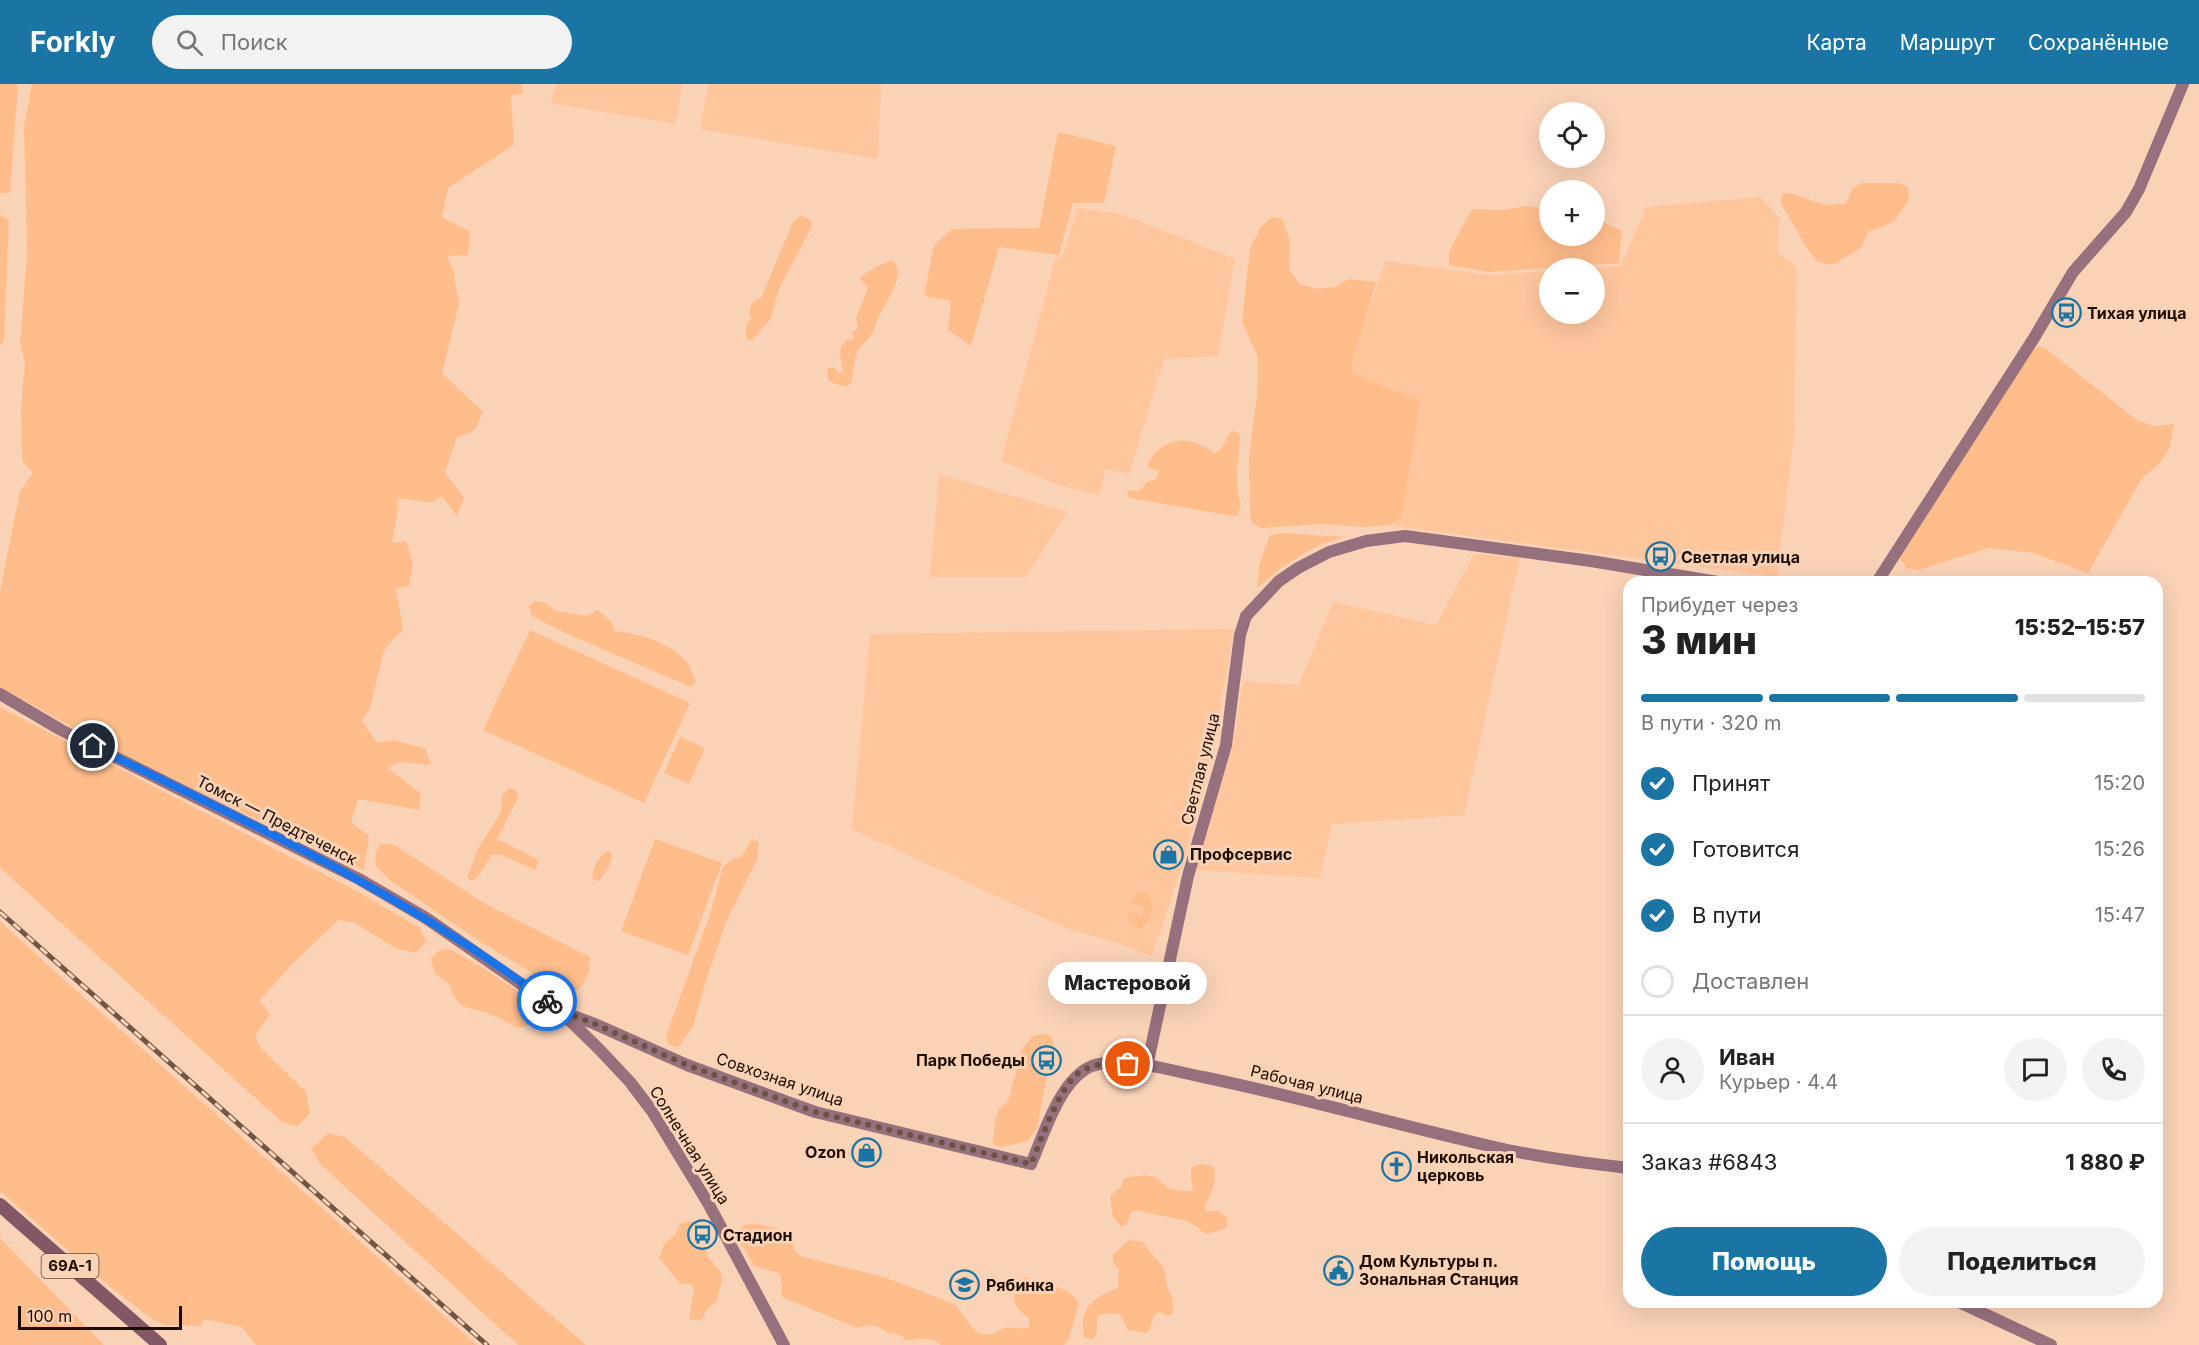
<!DOCTYPE html>
<html lang="ru">
<meta charset="utf-8">
<style>
:root{--surface:#fff;--page:#f2f2f2;--text:#222;--muted:#767676;--line:#e0e0e0;--accent:#1b75a4}
body{margin:0;font-family:Inter,sans-serif;background:var(--page);color:var(--text);height:100vh;display:flex;flex-direction:column;font-size:22px;white-space:nowrap}
*{box-sizing:border-box;margin:0}
p{font-size:20px;color:var(--muted)}
.icon{flex:none;width:33px;height:33px;fill:none;stroke:currentColor;stroke-width:2;stroke-linecap:round;stroke-linejoin:round}
.map{position:relative;flex:1;overflow:hidden}
.details{position:absolute;left:1623px;top:492px;width:540px;height:732px;display:flex;flex-direction:column;background:var(--surface);border-radius:18px;box-shadow:0 6px 24px #0002}
.details>*{flex:none}
.tools{position:absolute;left:1539px;top:18px;display:grid;gap:12px}
.tools a{display:grid;place-items:center;width:66px;height:66px;border-radius:50%;background:var(--surface);box-shadow:0 6px 24px #0002;font-size:30px}
.scale{position:absolute;left:18px;bottom:15px;width:164px;box-sizing:border-box;padding-left:6px;border:3px solid #1e0d02;border-top:0;font-size:16px;line-height:21px;white-space:nowrap;color:#1e0d02;-webkit-text-stroke:4px #fad2b6;paint-order:stroke}
.pin{position:absolute;display:grid;place-items:center;width:51px;height:51px;color:#fff;margin:-26px;border:3px solid #fff;border-radius:50%;box-shadow:0 2px 6px #0007}
.courier{position:absolute;display:grid;place-items:center;width:60px;height:60px;margin:-30px;border:4px solid #1a73e8;border-radius:50%;background:#fff;color:#222;box-shadow:0 2px 8px #0007}
.bubble{position:absolute;height:42px;border-radius:21px;background:var(--surface);box-shadow:0 6px 24px #0002;font-size:20px;font-weight:800;line-height:42px;text-align:center}
.headline em{font-style:normal;font-weight:800}
.headline div{display:flex;flex-direction:column-reverse}
.headline{display:flex;align-items:center;justify-content:space-between;height:102px;padding:0 18px}
h1{font-size:39px;font-weight:800;line-height:45px}
.bar{display:grid;grid-template-columns:repeat(4,1fr);gap:9px 6px;align-content:center;height:72px;padding:0 18px}
.bar i{height:8px;border-radius:4px;background:var(--line)}
.bar .current{background:var(--accent)}
.bar p{grid-column:span 4}
.line{display:flex;align-items:center;gap:15px;padding:0 18px;border-top:2px solid var(--line)}
.line div{flex:1}
.round{display:grid;place-items:center;flex:none;width:63px;height:63px;border-radius:32px;background:var(--page)}
ol{padding:0 18px;list-style:none}
li{display:flex;align-items:center;gap:18px;height:66px}
li p{margin-inline-start:auto}
li .icon{padding:6px;border-radius:50%;background:var(--accent);color:#fff;stroke-width:4}
li:last-child{color:var(--muted)}
li i{width:33px;height:33px;border:3px solid var(--line);border-radius:50%}
.button{display:flex;gap:12px;margin-top:auto;padding:12px 18px}
.button a{flex:1;height:69px;border-radius:36px;background:var(--accent);color:#fff;font-size:24px;font-weight:800;line-height:69px;text-align:center}
.button a+a{background:var(--page);color:var(--text)}
header{display:flex;align-items:center;gap:36px;box-sizing:border-box;height:84px;padding:0 30px;background:var(--accent);color:#fff}
header strong{font-size:28px}
nav{display:flex;gap:33px;margin-inline-start:auto;font-size:21px}
.search{width:420px;height:54px;background:var(--page);display:flex;align-items:center;gap:15px;box-sizing:border-box;padding:0 21px;border-radius:33px;color:var(--muted);font-size:22px}
.map>svg:first-child{display:block}
.built{fill:#fec69d}
.green{fill:#ffbd8c}
.lines{fill:none;stroke-linecap:round;stroke-linejoin:round}
.secondary{stroke:#96717d;stroke-width:12}
.primary{stroke:#845767;stroke-width:14}
.rail-casing{stroke:#705745;stroke-width:5}
.rail{stroke:#fad2b6;stroke-width:3;stroke-dasharray:9;stroke-linecap:butt}
.done{stroke:#6b5241;stroke-width:6;stroke-dasharray:0 10.8}
.route{stroke:#1a73e8;stroke-width:8}
.labels{text-anchor:middle;stroke-width:6;stroke-linejoin:round;paint-order:stroke}
.shield{fill:#fad2b6;stroke:#604838;stroke-width:1.5}
.shield-label{font-size:15px;font-weight:bold;fill:#1e0d02}
.poi-label{font-size:16px;font-weight:bold;fill:#1e0d02;stroke:#fad2b6;text-anchor:start}
.street-label{font-size:16px;fill:#1e0d02;stroke:#fad2b6}
</style>
<header>
<strong>Forkly</strong>
<div class="search"><svg class="icon" aria-label="search" viewBox="0 0 24 24"><circle cx="10" cy="10" r="6"/><path d="M15 15l6 6"/></svg>Поиск</div>
<nav><a>Карта</a><a>Маршрут</a><a>Сохранённые</a></nav>
</header>
<div class="map">
<svg width="2199" height="1261" viewBox="0 0 2199 1261">
<rect width="100%" height="100%" fill="#fad2b6"/>
<path class="built" d="M556 0H682L676 40 551 19Z
M708 0H881L878 75 700 45Z
M1761 113 1780 135 1777 168 1797 183 1794 353 1777 493 1395 442 1414 318 1345 291 1386 177 1488 191 1549 187 1550 230H1594V184H1585L1621 182 1646 123Z
M1078 124 1124 131 1235 175 1218 272 1164 275 1129 390 1106 385 1099 411 1059 401 1001 377 1055 176 1062 173Z
M939 390 1067 428 1026 493H930Z
M1474 470 1520 474 1464 731 1332 740 1320 794 1196 786 1233 660 1243 597 1299 601 1333 518 1436 541Z
M1234 545 1214 663 1184 776 1152 872 1109 856 1070 846 852 745 870 550Z"/>
<path class="green" d="M0 0H18L10 109H0Z
M32 0H521L523 10 511 11 514 61 448 104 442 133 470 148 468 171 447 172 453 186 459 220 442 289 483 328 475 346 457 354 445 388 464 414 457 432 442 412 430 419 408 415H397L398 426 392 459 406 457 413 480 409 502 396 505 403 545 384 566 370 624 362 637 377 659 393 656 426 665 431 681 399 678 388 684 421 710 419 726 358 715 351 738 369 752 364 786 130 675 0 603V507L20 407 33 389 22 376 21 322 25 278 20 260 27 169 24 42Z
M1058 48 1116 62 1104 119H1073L1059 171 999 163 971 262 948 246 951 217 924 212 934 161 952 145 1039 144Z
M1861 99H1898L1908 103 1909 115 1894 138 1868 148 1861 164 1832 181 1818 178 1808 166 1781 119 1782 110 1790 109 1825 121 1846 120 1852 105Z
M1526 122 1549 126 1550 152H1594L1595 134 1622 147 1619 179 1488 188 1449 181V168L1472 125 1504 126Z
M0 130 9 136 4 256 0 263Z
M801 131 810 136 812 142 779 205 770 236 752 256 749 257 746 253V240L752 234 749 229 752 219 761 214 793 138Z
M1272 133 1282 134 1290 157 1289 186 1300 200 1318 205 1336 203 1349 195 1376 198 1351 282 1353 290 1420 316 1403 427 1397 436 1390 441 1363 443 1323 440 1262 444 1253 440 1250 433 1249 372 1257 312 1258 273 1242 238 1250 165 1261 143Z
M890 176C911 185 884 221 878 234 876 238 875 243 873 248 869 256 859 262 856 271 853 280 854 290 851 299L848 302C840 302 835 300 828 296L827 284 834 283 839 289 843 288 840 271 841 262 849 255 852 256 854 253 852 250 853 247 858 245 856 234 868 204 860 194C867 186 880 182 890 176Z
M2039 262 2045 264 2137 336 2153 342 2174 340 2170 363 2160 379 2142 394 2088 489 2033 469 1988 464 1918 486 1907 484 1900 475 1901 470 2032 267Z
M1232 346 1239 350 1240 355C1239 372 1233 403 1241 418L1238 431 1233 432 1136 415 1129 413 1127 410 1129 406 1139 407 1147 398 1156 395 1159 388 1147 382C1151 372 1157 366 1166 361 1184 351 1198 359 1215 369L1221 365Z
M1283 449 1347 453C1314 459 1282 482 1257 504L1259 482 1269 452Z
M535 517 546 519 555 527 587 532 597 526 611 537 615 547C640 550 666 557 685 576 690 581 693 591 696 597L691 603 565 549 532 532 529 522Z
M530 546 690 619 644 719 483 646Z
M0 623 355 806 420 844 426 857 416 869 395 864 355 839 339 836 294 878 260 916 270 931 255 951 260 963 306 1008 310 1029 298 1042 283 1039 0 784Z
M680 653 705 664 689 700 664 689Z
M509 704 515 706 519 712 497 755 539 776 535 786 500 770 492 771C485 779 480 793 472 797L467 794 478 765 501 728 502 712Z
M655 755 722 779 688 871 621 847Z
M752 755 759 758 757 775 727 836 707 893 693 942 679 963H674L668 960 666 952 710 831 723 783 732 775 742 772Z
M380 760H393L484 819 590 873 589 888 581 904 565 909 479 857 391 797 376 782 375 770Z
M607 767 611 768C613 780 606 788 599 797L593 796C591 784 598 774 607 767Z
M1141 808 1147 810 1153 821C1151 832 1149 841 1139 845 1132 840 1127 837 1128 828L1141 832 1144 823 1131 819 1136 811Z
M0 837 61 893 477 1261H256L242 1243 203 1235 201 1242 164 1241 151 1234 110 1203 0 1107Z
M447 864C463 871 524 908 533 921 537 927 538 931 537 938L519 944C508 939 498 933 487 929 469 923 456 926 450 901L435 890 431 876 436 868Z
M1043 950 1050 951 1053 957V967L1042 974 1040 977 1048 987 1037 1044 1028 1057 1002 1063 993 1060 995 1036 999 1025 1008 1017 1022 965 1033 952Z
M328 1049 345 1053 586 1261H518L320 1080 311 1065Z
M1199 1080 1213 1082C1219 1096 1209 1111 1205 1124L1206 1127H1217L1227 1133V1143C1222 1146 1211 1149 1205 1150L1197 1143 1187 1137 1135 1126 1132 1128 1126 1141 1121 1142 1113 1133 1110 1112 1122 1102 1124 1094 1145 1091 1156 1093 1168 1104 1182 1107H1192L1193 1103 1191 1094V1084Z
M689 1137 694 1138 710 1176 721 1188 722 1197 716 1219 708 1224 701 1237 689 1235 694 1205 691 1200H681L659 1174 664 1160 676 1149 680 1140Z
M758 1140 789 1148C796 1158 789 1166 803 1173L884 1193 954 1220C966 1231 972 1255 992 1250 997 1248 1001 1245 1005 1244 1014 1243 1021 1246 1029 1243V1234C1012 1222 1013 1217 1016 1198L1025 1193C1042 1199 1069 1202 1079 1219L1069 1254 1064 1261H941C931 1252 919 1255 906 1256L899 1250 888 1249 879 1243 871 1241 857 1244 782 1213 781 1193 778 1189 754 1182C747 1167 734 1158 743 1141Z
M0 1154 104 1261H0Z
M1129 1156 1144 1158C1148 1169 1159 1175 1164 1185 1167 1194 1165 1205 1172 1212L1174 1225 1171 1231H1165L1160 1228 1154 1231 1149 1247 1145 1249 1128 1246 1121 1231 1111 1229 1099 1231C1094 1241 1101 1248 1092 1256L1084 1253C1079 1223 1092 1214 1118 1204L1119 1186 1113 1178V1171Z"/>
<g class="lines">
<path class="secondary" d="M1877 498 2034 254 2073 188 2126 128 2139 105 2183 0
M0 610 61 646 359 795 426 834 560 927 599 965 630 998 652 1027 708 1119 784 1261
M560 927 595 940 687 981 815 1028 1031 1080C1044 1050 1060 995 1092 982 1122 971 1172 987 1203 993 1300 1013 1394 1040 1490 1062 1535 1073 1583 1079 1629 1084
M1147 982 1188 792 1226 661 1240 551 1246 532 1279 497 1298 484 1329 468 1366 457 1405 452 1591 477 1718 498
M1959 1218 2051 1261"/>
<path class="primary" d="M0 1121 160 1261"/>
<defs>
<path id="rail" d="M0 828 487 1261"/>
</defs>
<use href="#rail" class="rail-casing"/>
<use href="#rail" class="rail"/>
</g>
<g class="lines">
<path class="done" d="M547 917 560 927 595 940 687 981 815 1028 1031 1080C1041 1056 1057 1010 1075 992 1089 979 1110 978 1128 980"/>
<path class="route" d="M93 662C248 738 409 812 547 917"/>
</g>
<defs>
<symbol id="bus-ring" viewBox="-11 -11 22 22"><circle r="9.5" fill="#fad2b6" stroke="#1b75a4" stroke-width="1.5"/><path d="M-5-6H5V4H4V6H2V4H-2V6H-4V4H-5ZM-3.5-4V0h7V-4ZM-3.5 1.2v1.5H-2V1.2ZM2 1.2v1.5H3.5V1.2Z" fill="#1b75a4"/></symbol>
<symbol id="shop-ring" viewBox="-11 -11 22 22"><circle r="9.5" fill="#fad2b6" stroke="#1b75a4" stroke-width="1.5"/><path d="M-5-2.5h2.3a2.7 3.5 0 0 1 5.4 0H5L5.5 6h-11ZM-1.5-2.5h3a1.5 2.3 0 0 0-3 0Z" fill="#1b75a4"/></symbol>
<symbol id="church-ring" viewBox="-11 -11 22 22"><circle r="9.5" fill="#fad2b6" stroke="#1b75a4" stroke-width="1.5"/><path d="M-1.2-6h2.4v3.5h3.3v2.4h-3.3V6h-2.4V-.1h-3.3v-2.4h3.3Z" fill="#1b75a4"/></symbol>
<symbol id="civic-ring" viewBox="-11 -11 22 22"><circle r="9.5" fill="#fad2b6" stroke="#1b75a4" stroke-width="1.5"/><path d="M-.6-6.5H3V-4.5H.6V-3L4-1V1h2V6H-6V1h2V-1L-.6-3ZM-1.2 2.5V6h2.4V2.5Z" fill="#1b75a4"/></symbol>
<symbol id="school-ring" viewBox="-11 -11 22 22"><circle r="9.5" fill="#fad2b6" stroke="#1b75a4" stroke-width="1.5"/><path d="M0-5L7-2L0 1L-7-2ZM-4 1L0 2.5L4 1V4Q0 6-4 4Z" fill="#1b75a4"/></symbol>
</defs>
<g fill-rule="evenodd">
<use href="#bus-ring" x="2050" y="212" width="33" height="33"/>
<use href="#bus-ring" x="1644" y="456" width="33" height="33"/>
<use href="#shop-ring" x="1152" y="754" width="33" height="33"/>
<use href="#bus-ring" x="1030" y="960" width="33" height="33"/>
<use href="#shop-ring" x="850" y="1052" width="33" height="33"/>
<use href="#church-ring" x="1380" y="1066" width="33" height="33"/>
<use href="#bus-ring" x="686" y="1134" width="33" height="33"/>
<use href="#civic-ring" x="1322" y="1170" width="33" height="33"/>
<use href="#school-ring" x="948" y="1184" width="33" height="33"/>
</g>
<g class="labels">
<rect class="shield" x="41.5" y="1170" width="57" height="24" rx="4.5"/>
<g class="shield-label">
<text x="70" y="1187">69А-1</text>
</g>
<g class="poi-label">
<text x="2087" y="235">Тихая улица</text>
<text x="1681" y="479">Светлая улица</text>
<text x="1190" y="776">Профсервис</text>
<text x="1025" y="982" text-anchor="end">Парк Победы</text>
<text x="846" y="1074" text-anchor="end">Ozon</text>
<text x="1417" y="1079">Никольская<tspan x="1417" dy="18">церковь</tspan></text>
<text x="723" y="1157">Стадион</text>
<text x="1359" y="1183">Дом Культуры п.<tspan x="1359" dy="18">Зональная Станция</tspan></text>
<text x="986" y="1207">Рябинка</text>
</g>
<g class="street-label">
<text transform="translate(1200 685) rotate(-76)" y="6">Светлая улица</text>
<text transform="translate(277 736) rotate(27)" y="6">Томск — Предтеченск</text>
<text transform="translate(780 995) rotate(19)" y="6">Совхозная улица</text>
<text transform="translate(1307 1000) rotate(14)" y="6">Рабочая улица</text>
<text transform="translate(690 1061) rotate(58)" y="6">Солнечная улица</text>
</g>
</g>
</svg>
<div class="tools">
<a><svg class="icon" aria-label="locate" viewBox="0 0 24 24"><circle cx="12" cy="12" r="6"/><path d="M12 2v4M12 18v4M2 12h4M18 12h4"/></svg></a>
<a>+</a>
<a>−</a>
</div>
<div class="scale">100 m</div>
<div class="pin" style="left:1128px;top:980px;background:#ea580c"><svg class="icon" aria-label="bag" viewBox="0 0 24 24"><path d="M5 8h14l-1 12H6zM9 8a3 3 0 0 1 6 0"/></svg></div>
<div class="pin" style="left:93px;top:662px;background:#1f2937"><svg class="icon" aria-label="home" viewBox="0 0 24 24"><path d="M3 11l9-7 9 7M6 9v11h12V9"/></svg></div>
<div class="courier" style="left:547px;top:917px"><svg class="icon" aria-label="bike" viewBox="0 0 24 24"><circle cx="6" cy="16" r="4"/><circle cx="18" cy="16" r="4"/><path d="M6 16l4-8h5l3 8M10 8l3 8H6M13 5h3"/></svg></div>
<div class="bubble" style="left:1048px;top:878px;width:159px">Мастеровой</div>
<section class="details">
<div class="headline"><div><h1>3 мин</h1><p>Прибудет через</p></div><em>15:52–15:57</em></div>
<div class="bar"><i class="current"></i><i class="current"></i><i class="current"></i><i></i><p>В пути · 320 m</p></div>
<ol>
<li><svg class="icon" aria-label="check" viewBox="0 0 24 24"><path d="M5 12l5 5 9-10"/></svg>Принят<p>15:20</p></li>
<li><svg class="icon" aria-label="check" viewBox="0 0 24 24"><path d="M5 12l5 5 9-10"/></svg>Готовится<p>15:26</p></li>
<li><svg class="icon" aria-label="check" viewBox="0 0 24 24"><path d="M5 12l5 5 9-10"/></svg>В пути<p>15:47</p></li>
<li><i></i>Доставлен</li>
</ol>
<div class="line" style="height:108px"><a class="round"><svg class="icon" aria-label="person" viewBox="0 0 24 24"><circle cx="12" cy="8" r="4"/><path d="M4 21q1-7 8-7t8 7"/></svg></a><div><b>Иван</b><p>Курьер · 4.4</p></div><a class="round"><svg class="icon" aria-label="chat" viewBox="0 0 24 24"><path d="M4 5h16v11H9l-5 4z"/></svg></a><a class="round"><svg class="icon" aria-label="phone" viewBox="0 0 24 24"><path d="M5 4h4l2 5-3 2q2 4 5 5l2-3 5 2v4C11 20 4 13 5 4z"/></svg></a></div>
<div class="line" style="height:78px"><div>Заказ #6843</div><b>1 880 ₽</b></div>
<div class="button"><a>Помощь</a><a>Поделиться</a></div>
</section>
</div>
